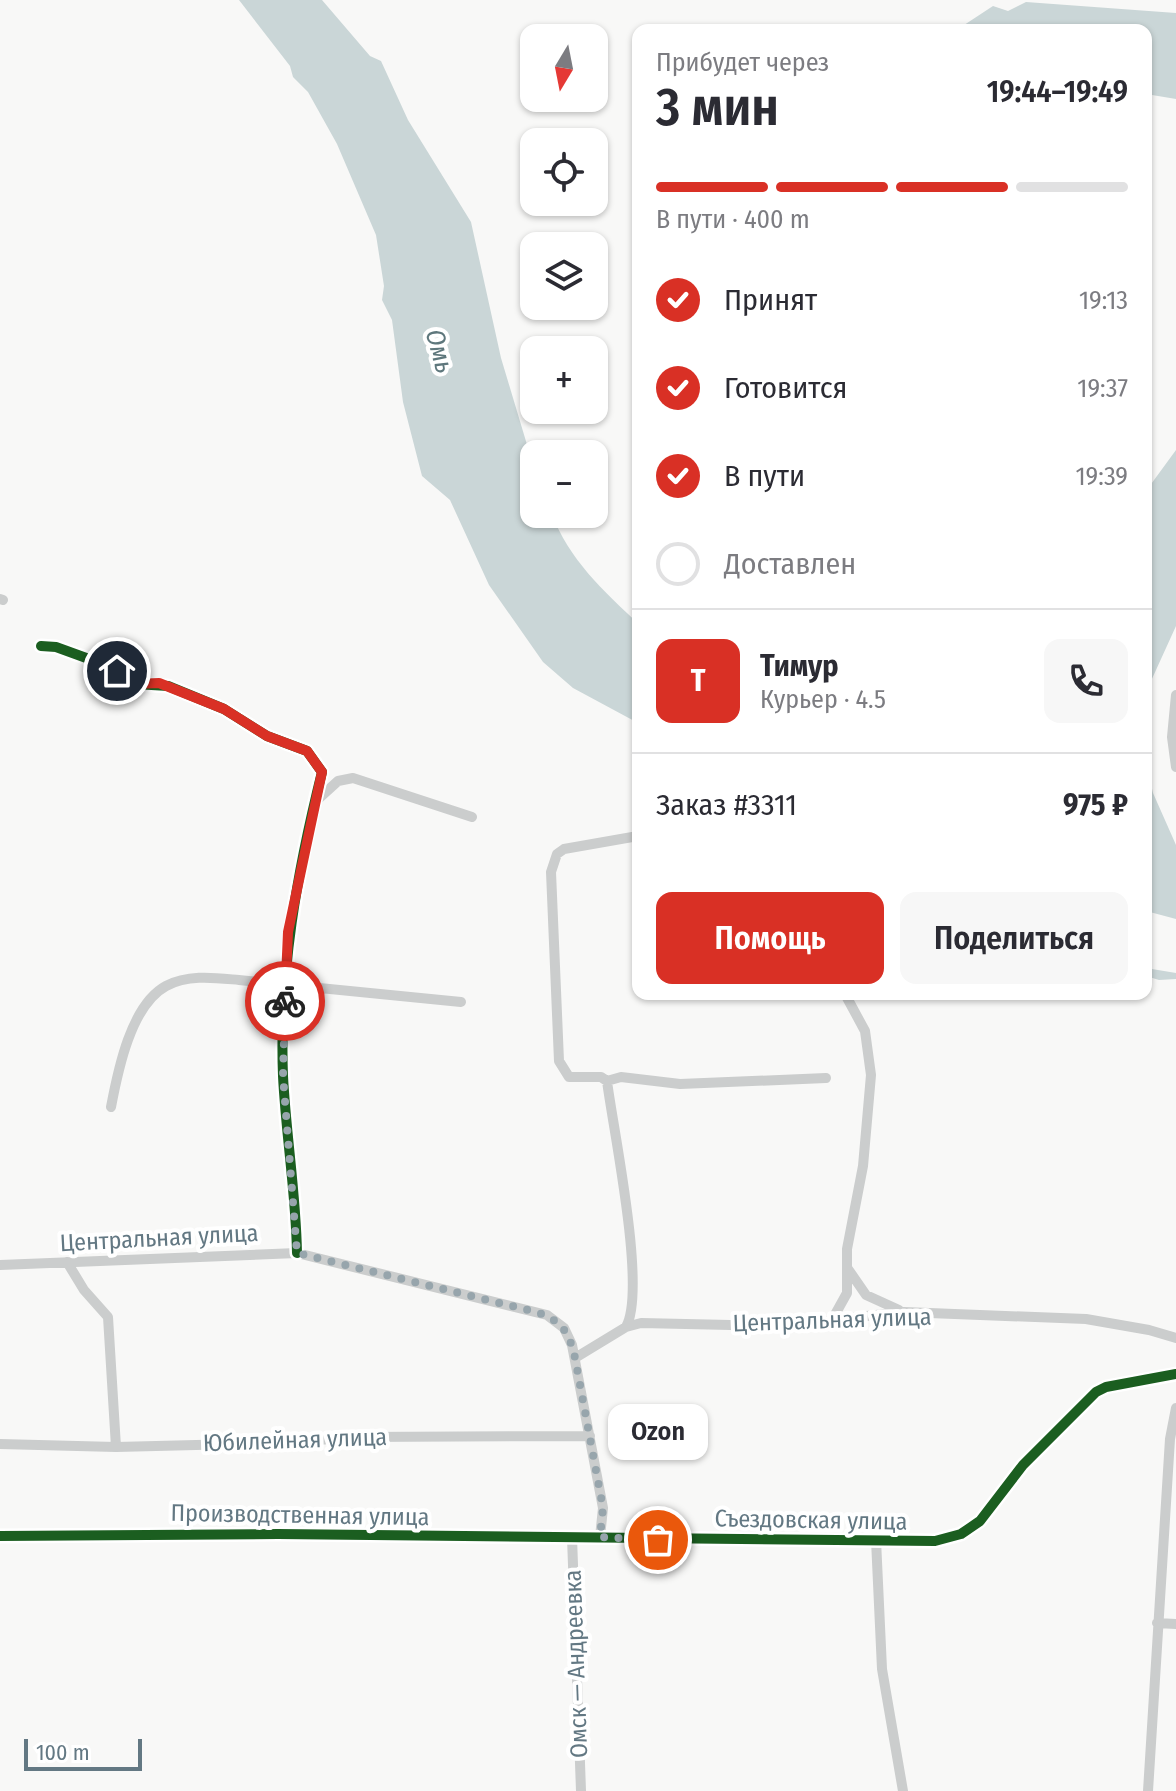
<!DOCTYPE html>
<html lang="ru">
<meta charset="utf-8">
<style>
:root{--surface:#fff;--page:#f7f7f7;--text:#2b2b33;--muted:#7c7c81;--line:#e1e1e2;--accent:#d93025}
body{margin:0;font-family:"Fira Sans Condensed",sans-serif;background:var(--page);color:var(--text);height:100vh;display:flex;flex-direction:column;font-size:30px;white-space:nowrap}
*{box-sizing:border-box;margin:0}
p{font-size:26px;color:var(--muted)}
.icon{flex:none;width:44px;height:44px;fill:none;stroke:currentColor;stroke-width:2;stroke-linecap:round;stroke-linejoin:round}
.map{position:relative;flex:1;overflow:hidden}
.drawer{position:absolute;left:632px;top:24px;width:520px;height:976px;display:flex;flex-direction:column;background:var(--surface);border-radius:16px;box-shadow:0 2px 6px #0004}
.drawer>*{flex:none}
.needle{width:52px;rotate:190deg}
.tools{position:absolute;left:520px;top:24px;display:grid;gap:16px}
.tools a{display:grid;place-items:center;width:88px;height:88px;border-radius:16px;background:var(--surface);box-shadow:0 2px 6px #0004;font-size:40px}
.scale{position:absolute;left:24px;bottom:20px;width:118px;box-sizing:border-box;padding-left:8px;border:4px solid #637883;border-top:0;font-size:22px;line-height:28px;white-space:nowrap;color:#637883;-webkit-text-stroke:6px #fff;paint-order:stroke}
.pin{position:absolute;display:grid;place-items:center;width:68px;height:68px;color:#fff;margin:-34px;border:4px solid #fff;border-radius:50%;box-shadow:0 2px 8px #0007}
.courier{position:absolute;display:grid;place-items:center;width:80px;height:80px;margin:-40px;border:6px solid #d93025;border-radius:50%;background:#fff;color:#222;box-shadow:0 2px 10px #0007}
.bubble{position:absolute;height:56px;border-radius:16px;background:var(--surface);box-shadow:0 2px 6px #0004;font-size:26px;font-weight:600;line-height:56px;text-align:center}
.summary em{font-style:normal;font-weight:600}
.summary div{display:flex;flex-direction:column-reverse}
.summary{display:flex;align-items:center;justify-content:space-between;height:136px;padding:0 24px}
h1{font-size:52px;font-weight:600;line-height:60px}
.bar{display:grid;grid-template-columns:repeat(4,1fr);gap:12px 8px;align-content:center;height:96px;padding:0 24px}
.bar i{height:10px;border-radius:6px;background:var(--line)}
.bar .active{background:var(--accent)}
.bar p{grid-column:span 4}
.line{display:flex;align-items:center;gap:20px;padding:0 24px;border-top:2px solid var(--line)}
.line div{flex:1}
.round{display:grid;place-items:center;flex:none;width:84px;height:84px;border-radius:16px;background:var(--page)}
ol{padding:0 24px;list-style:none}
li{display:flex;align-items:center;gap:24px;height:88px}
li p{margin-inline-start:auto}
li .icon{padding:8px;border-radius:50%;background:var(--accent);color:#fff;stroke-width:4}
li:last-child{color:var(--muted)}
li i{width:44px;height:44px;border:4px solid var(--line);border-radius:50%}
.button{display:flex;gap:16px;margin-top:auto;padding:16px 24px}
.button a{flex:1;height:92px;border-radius:16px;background:var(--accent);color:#fff;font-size:32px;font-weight:600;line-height:92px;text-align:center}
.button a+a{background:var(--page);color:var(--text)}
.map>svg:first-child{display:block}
.water{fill:#cad6d7}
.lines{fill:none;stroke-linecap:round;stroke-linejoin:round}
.minor{stroke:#cbcdcd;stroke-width:10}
.cycleway-casing{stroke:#fff;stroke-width:15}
.cycleway{stroke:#1b5e20;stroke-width:10}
.done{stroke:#97a5ac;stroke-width:8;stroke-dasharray:0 14.4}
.route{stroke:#d93025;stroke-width:10}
.labels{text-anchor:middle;stroke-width:8;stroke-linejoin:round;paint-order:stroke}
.street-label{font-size:24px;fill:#637883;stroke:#fff}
.water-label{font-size:26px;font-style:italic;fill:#5e777c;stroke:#fff}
</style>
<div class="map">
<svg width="1176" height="1791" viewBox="0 0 1176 1791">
<rect width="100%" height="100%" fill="#f8f8f7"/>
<path class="water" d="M239 0H322L370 56 381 61 408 120 471 222 501 358 534 468V514H552C568 558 604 592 638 623V723L573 688 543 662 489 585 450 500 422 476 403 402 392 320 382 300 384 286 376 235 337 144 308 92 293 77 290 66Z
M1026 2 1176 13V99L1146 94V30H917L958 29 993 6 1008 11Z
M1176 450V626L1146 692V491Z
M1146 762 1153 793 1176 845V919L1146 911Z
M1146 968 1176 973V979L1159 980 1146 976Z"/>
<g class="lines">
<path class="minor" d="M0 599 3 600
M41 646 56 647 111 667 135 684 168 686 224 709 267 736 307 751 322 772C297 872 279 973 283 1076 286 1135 296 1194 297 1253
M1176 695 1172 737 1176 767
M316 801 338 781 353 778 472 817
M607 1081 601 1077H569L559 1061 551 872 557 854 564 849 638 836
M607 1081C613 1129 647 1289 626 1327
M607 1081 621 1077 680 1084 826 1078
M111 1107C118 1070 131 1005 166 986 189 974 216 978 239 980L461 1002
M67 1262 84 1290 108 1317 116 1447
M0 1265 297 1253 547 1315 564 1328 572 1345 603 1508 600 1537
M848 1269 866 1295 899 1310
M832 1320 847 1293V1249L863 1166 871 1075 865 1031 845 994
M575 1358 626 1327 641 1323 774 1326 904 1312 1086 1319 1149 1330 1176 1338
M0 1444 116 1447 275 1443 359 1437 590 1436
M0 1536 278 1534 935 1541 961 1534 980 1521 1023 1465 1096 1392 1106 1387 1176 1374
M572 1537 581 1791
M876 1540 882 1669 903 1791
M1157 1623 1176 1624
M1148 1791 1170 1439 1176 1408"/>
<defs>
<path id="cycleway" d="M41 646 56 647 111 667 135 684 168 686 224 709 267 736 307 751 322 772C297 872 279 973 283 1076 286 1135 296 1194 297 1253
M0 1536 278 1534 935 1541 961 1534 980 1521 1023 1465 1096 1392 1106 1387 1176 1374"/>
</defs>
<use href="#cycleway" class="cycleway-casing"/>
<use href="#cycleway" class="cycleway"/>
</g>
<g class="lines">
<path class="done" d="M285 1001 283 1076 297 1253 532 1311C559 1318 569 1330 575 1358L603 1508 600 1537 658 1540"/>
<path class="route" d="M117 671 135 684 159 683 224 709 267 736 307 751 322 772 288 932 285 1001"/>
</g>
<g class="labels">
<g class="street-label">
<text transform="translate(159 1238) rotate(-3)" y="8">Центральная улица</text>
<text transform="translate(832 1320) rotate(-2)" y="8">Центральная улица</text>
<text transform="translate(295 1440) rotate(-2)" y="8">Юбилейная улица</text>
<text transform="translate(300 1515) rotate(1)" y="8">Производственная улица</text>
<text transform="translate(811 1520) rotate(1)" y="8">Съездовская улица</text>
<text transform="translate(576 1664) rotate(-92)" y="8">Омск — Андреевка</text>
</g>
<g class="water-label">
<text transform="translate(440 351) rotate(75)" y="9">Омь</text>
</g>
</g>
</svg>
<div class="tools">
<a><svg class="needle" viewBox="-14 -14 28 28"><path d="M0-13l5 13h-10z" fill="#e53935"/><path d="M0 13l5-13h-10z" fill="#7c7c81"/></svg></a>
<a><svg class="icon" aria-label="locate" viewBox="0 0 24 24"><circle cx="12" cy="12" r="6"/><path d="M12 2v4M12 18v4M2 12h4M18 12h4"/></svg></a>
<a><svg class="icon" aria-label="layers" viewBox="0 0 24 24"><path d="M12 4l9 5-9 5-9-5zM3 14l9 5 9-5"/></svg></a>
<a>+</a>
<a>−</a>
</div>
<div class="scale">100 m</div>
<div class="pin" style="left:658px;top:1540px;background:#ea580c"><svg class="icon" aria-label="bag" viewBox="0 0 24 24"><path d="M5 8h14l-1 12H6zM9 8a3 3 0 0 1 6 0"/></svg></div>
<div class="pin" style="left:117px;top:671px;background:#1f2937"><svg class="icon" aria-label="home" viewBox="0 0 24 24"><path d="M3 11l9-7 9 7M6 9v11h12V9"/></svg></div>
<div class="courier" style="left:285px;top:1001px"><svg class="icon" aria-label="bike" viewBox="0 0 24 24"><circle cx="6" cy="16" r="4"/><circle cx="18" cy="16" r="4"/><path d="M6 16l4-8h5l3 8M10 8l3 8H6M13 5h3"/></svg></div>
<div class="bubble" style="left:608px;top:1404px;width:100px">Ozon</div>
<section class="drawer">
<div class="summary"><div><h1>3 мин</h1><p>Прибудет через</p></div><em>19:44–19:49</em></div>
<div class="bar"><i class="active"></i><i class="active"></i><i class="active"></i><i></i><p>В пути · 400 m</p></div>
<ol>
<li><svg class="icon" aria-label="check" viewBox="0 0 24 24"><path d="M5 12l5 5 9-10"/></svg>Принят<p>19:13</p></li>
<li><svg class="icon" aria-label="check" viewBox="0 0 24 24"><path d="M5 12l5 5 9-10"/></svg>Готовится<p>19:37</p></li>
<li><svg class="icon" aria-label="check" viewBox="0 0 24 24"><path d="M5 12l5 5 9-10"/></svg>В пути<p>19:39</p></li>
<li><i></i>Доставлен</li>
</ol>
<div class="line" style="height:144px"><b class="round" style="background:var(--accent);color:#fff">Т</b><div><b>Тимур</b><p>Курьер · 4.5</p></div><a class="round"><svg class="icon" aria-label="phone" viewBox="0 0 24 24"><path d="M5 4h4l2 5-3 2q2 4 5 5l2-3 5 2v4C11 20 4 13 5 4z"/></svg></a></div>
<div class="line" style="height:104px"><div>Заказ #3311</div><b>975 ₽</b></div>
<div class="button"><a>Помощь</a><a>Поделиться</a></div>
</section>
</div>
